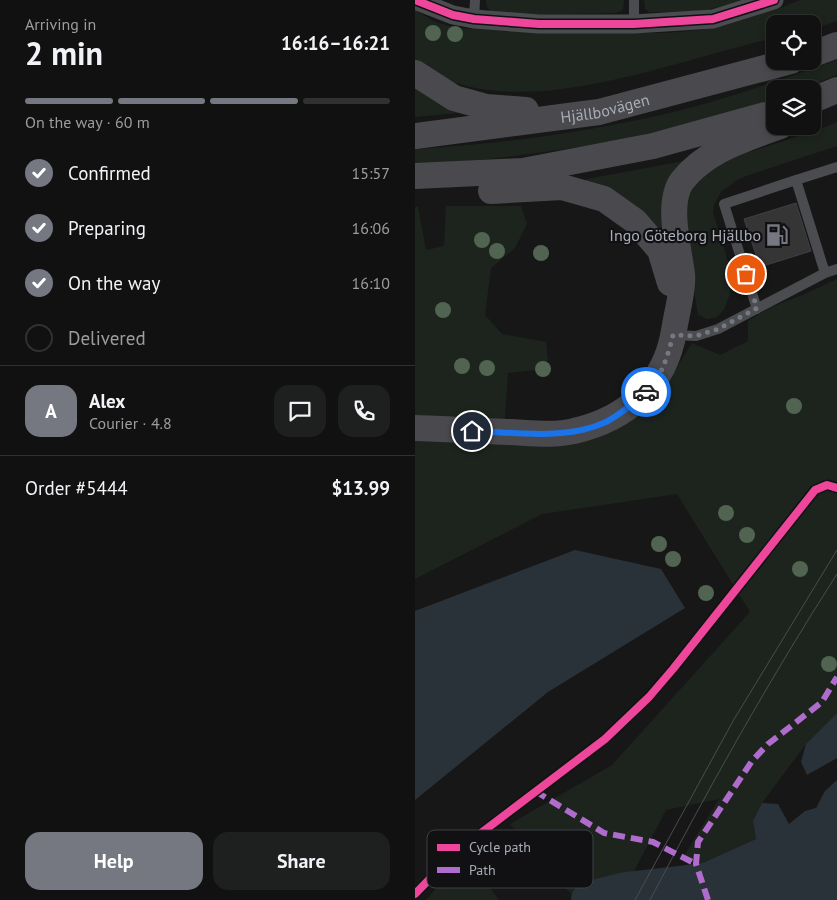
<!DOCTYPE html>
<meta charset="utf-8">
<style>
:root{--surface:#111;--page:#1e1f1f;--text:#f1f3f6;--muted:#9c9d9f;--line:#303131;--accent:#757880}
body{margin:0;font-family:"PT Sans",sans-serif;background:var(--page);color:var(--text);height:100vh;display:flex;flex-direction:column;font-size:19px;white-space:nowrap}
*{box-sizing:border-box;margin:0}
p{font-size:16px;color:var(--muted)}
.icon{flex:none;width:28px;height:28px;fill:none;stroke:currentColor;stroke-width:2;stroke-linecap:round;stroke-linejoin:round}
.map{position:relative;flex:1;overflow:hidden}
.details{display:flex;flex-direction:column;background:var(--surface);width:415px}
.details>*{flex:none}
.tools{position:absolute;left:351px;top:15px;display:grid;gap:10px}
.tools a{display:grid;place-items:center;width:55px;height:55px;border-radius:10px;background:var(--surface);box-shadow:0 2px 8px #0003,0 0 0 1px var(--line);font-size:25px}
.pin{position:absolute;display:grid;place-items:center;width:42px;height:42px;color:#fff;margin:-21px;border:2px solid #fff;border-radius:50%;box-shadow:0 1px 5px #0007}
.courier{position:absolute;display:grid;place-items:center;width:50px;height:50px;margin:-25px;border:4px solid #1a73e8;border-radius:50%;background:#fff;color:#222;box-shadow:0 1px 6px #0007}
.summary em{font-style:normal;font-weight:700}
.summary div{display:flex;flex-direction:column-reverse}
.summary{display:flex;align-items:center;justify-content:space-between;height:85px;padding:0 25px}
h1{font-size:32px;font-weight:700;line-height:38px}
.bar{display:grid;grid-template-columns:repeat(4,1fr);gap:8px 5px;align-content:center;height:60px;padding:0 25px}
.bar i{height:6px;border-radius:4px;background:var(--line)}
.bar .active{background:var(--accent)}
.bar p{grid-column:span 4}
.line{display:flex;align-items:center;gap:12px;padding:0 25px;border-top:1px solid var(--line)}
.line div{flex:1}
.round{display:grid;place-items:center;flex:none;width:52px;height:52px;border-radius:15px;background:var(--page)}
ol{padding:0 25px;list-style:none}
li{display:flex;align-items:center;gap:15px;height:55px}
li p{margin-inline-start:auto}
li .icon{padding:5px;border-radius:50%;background:var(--accent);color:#fff;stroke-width:4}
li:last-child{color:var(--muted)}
li i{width:28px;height:28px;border:2px solid var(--line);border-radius:50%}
.button{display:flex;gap:10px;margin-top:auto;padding:10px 25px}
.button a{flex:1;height:58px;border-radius:15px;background:var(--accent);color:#fff;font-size:20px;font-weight:700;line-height:58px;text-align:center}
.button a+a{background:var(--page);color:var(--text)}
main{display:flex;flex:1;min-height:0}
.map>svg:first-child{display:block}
.green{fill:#1d241e}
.water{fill:#2a3239}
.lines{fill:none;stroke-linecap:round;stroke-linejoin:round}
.river{stroke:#2a3239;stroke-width:38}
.building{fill:#353536;stroke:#3f4043}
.lane{stroke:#4b4c50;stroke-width:10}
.street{stroke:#4b4c50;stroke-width:19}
.secondary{stroke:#4a4a4e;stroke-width:26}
.tram{stroke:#4b4c4f;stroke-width:1}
.quiet{stroke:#b06ccc;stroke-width:6;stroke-dasharray:12 6;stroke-linecap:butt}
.cycleway-casing{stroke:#111113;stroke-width:11}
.cycleway{stroke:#ed469a;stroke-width:8}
.tree{fill:#506451}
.done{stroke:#757880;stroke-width:5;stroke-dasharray:0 9}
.route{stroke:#1a73e8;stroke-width:6}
.labels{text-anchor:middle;stroke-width:4.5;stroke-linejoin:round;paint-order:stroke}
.street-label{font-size:16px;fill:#a8adb8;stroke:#111113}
.poi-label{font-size:16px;fill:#a8adb8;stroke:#111113;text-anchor:end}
.key{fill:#111113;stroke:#3e4045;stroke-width:1}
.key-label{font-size:14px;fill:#a8adb8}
</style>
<main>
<section class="details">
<div class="summary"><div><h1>2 min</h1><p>Arriving in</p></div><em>16:16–16:21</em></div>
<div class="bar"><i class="active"></i><i class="active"></i><i class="active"></i><i></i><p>On the way · 60 m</p></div>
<ol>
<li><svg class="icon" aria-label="check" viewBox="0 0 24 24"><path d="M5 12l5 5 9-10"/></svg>Confirmed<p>15:57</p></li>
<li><svg class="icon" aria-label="check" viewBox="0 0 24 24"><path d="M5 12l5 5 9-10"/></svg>Preparing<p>16:06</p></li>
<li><svg class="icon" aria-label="check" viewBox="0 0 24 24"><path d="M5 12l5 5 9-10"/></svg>On the way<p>16:10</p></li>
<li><i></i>Delivered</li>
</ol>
<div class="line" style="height:90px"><b class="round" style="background:var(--accent);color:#fff">A</b><div><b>Alex</b><p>Courier · 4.8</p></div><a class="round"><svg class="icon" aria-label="chat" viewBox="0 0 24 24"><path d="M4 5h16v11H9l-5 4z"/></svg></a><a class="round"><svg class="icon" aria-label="phone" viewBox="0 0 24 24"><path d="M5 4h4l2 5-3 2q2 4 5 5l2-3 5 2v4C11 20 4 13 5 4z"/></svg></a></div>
<div class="line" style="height:65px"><div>Order #5444</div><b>$13.99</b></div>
<div class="button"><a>Help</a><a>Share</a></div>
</section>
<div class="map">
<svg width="422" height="900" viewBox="0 0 422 900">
<rect width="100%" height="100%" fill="#171717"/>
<path class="green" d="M71 0H209L208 10 201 13 90 15C79 13 71 12 71 0Z
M229 0H331L283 12H235L230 9Z
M385 0H422V21L398 29V24H360V38C264 58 115 122 22 75 15 71 7 65 0 60V10L20 22 42 28 131 33H250L287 30 311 25 360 10Z
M422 60V75L386 89H360V98C245 138 122 157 0 165V149C87 144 175 132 259 112 315 98 368 79 422 60Z
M0 87 44 111V113L0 117Z
M422 122V146L331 176 322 180 306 192 299 205 298 212 315 268 316 278 315 294 309 310 302 317 292 319 283 315 270 233 272 198 285 176 313 161 331 153 403 130Z
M269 161 247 233 170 180 172 179Z
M31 206H106L112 224 100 248 76 268 70 315 87 334 131 342 133 360 122 370 93 373 89 430 152 432 252 383 277 343 305 355 333 341V321L354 308 390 294 422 279V713L391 744 347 803 338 821 341 839 283 865 267 859 304 799 251 810 204 900H162L130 866 95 824 197 765 335 612 262 494 127 514 0 579V207H3L11 250 29 246Z
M50 855 84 900H11Z"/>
<path class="water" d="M160 550 246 569 270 608 133 692 0 800V611Z
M422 713V758L392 775 386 762 391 744Z
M422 780V900H296L283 865 341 839 338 821 347 803 363 804 374 824 390 811 401 808 410 791Z"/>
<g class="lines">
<path class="river" d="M175 900 211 891 289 882 347 879 379 867 422 822"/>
</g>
<path class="building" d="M381 203 396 251 345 267 329 219Z"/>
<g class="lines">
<path class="lane" d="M219 0V24
M59 19 60 0
M410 273 422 269
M342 309 309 204 381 180
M259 335 281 336 303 329 410 273 381 180 422 167"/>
<path class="street" d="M0 0 38 15 59 19 124 24H219L298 19 359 0"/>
<g class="secondary">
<path d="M398 54 422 45"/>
<path d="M0 73 39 98 71 107 111 110"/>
<path d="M398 100 422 90"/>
<path id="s1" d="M0 136 184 112 376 61"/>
<path d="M0 176 108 171 238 146 350 115"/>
<path d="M76 191 147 187 189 199 220 221 245 250 255 283"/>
<path d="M0 428C32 429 63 431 95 432 116 433 139 436 159 431 212 419 250 385 259 331 261 315 269 289 267 274 264 249 251 203 267 181 290 151 330 139 365 126"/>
</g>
<path class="tram" d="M220 900 318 721 422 550
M235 900C293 789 354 680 422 574"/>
<path class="quiet" d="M120 791 189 833 238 842 281 864
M293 900 281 864 283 842 337 761 353 744 407 702 422 677"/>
<defs>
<path id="cycleway" d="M0 0 38 15 59 19 124 24H219L298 19 359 0
M0 894 41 852 190 739 234 697 258 669 400 490 412 485 422 488"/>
</defs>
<use href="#cycleway" class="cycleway-casing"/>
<use href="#cycleway" class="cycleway"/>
</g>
<g class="tree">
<circle cx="18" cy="33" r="8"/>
<circle cx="40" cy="34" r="8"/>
<circle cx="67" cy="240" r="8"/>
<circle cx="82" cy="251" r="8"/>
<circle cx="126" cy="253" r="8"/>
<circle cx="28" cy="310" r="8"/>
<circle cx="47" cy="366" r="8"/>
<circle cx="72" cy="368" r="8"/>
<circle cx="128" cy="369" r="8"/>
<circle cx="379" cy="406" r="8"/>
<circle cx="311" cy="513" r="8"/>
<circle cx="332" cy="535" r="8"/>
<circle cx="244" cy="544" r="8"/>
<circle cx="258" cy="559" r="8"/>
<circle cx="385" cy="569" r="8"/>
<circle cx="291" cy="593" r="8"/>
<circle cx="414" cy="664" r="8"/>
</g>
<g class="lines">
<path class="done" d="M231 392C247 377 253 355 258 335L281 336 303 329 342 308 331 274"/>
<path class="route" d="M57 431C100 432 150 441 191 422 206 414 219 403 231 392"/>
</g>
<defs>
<symbol id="fuel-bare" viewBox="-9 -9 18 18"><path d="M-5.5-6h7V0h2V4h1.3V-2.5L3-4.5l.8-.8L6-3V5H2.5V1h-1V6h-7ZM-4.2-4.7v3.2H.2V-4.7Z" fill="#757880" stroke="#111113" stroke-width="2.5" paint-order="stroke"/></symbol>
</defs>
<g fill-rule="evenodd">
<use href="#fuel-bare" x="346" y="219" width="32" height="32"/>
</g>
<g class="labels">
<g class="street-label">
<text dy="6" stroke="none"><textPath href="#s1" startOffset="192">Hjällbovägen</textPath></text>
</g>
<g class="poi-label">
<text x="346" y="241">Ingo Göteborg Hjällbo</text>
</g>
</g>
<rect x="12" y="830" width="166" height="58" rx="8" class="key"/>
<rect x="22" y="844" width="23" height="7" fill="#ed469a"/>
<rect x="22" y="867" width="23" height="6" fill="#b06ccc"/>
<g class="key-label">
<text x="54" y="852">Cycle path</text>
<text x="54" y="875">Path</text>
</g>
</svg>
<div class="tools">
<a><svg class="icon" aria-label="locate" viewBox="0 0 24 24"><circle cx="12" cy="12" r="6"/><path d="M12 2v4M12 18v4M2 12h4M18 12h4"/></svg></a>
<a><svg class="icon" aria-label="layers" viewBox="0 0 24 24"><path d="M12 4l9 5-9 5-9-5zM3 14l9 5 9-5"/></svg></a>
</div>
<div class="pin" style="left:331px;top:274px;background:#ea580c"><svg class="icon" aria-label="bag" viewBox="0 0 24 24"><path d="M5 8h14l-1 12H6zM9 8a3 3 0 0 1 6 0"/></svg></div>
<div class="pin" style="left:57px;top:431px;background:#1f2937"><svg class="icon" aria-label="home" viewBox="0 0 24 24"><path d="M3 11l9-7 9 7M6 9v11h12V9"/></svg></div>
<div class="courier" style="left:231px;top:392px"><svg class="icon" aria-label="car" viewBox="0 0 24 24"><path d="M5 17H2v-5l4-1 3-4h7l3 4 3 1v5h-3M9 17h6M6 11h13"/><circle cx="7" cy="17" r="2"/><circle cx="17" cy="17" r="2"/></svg></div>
</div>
</main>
